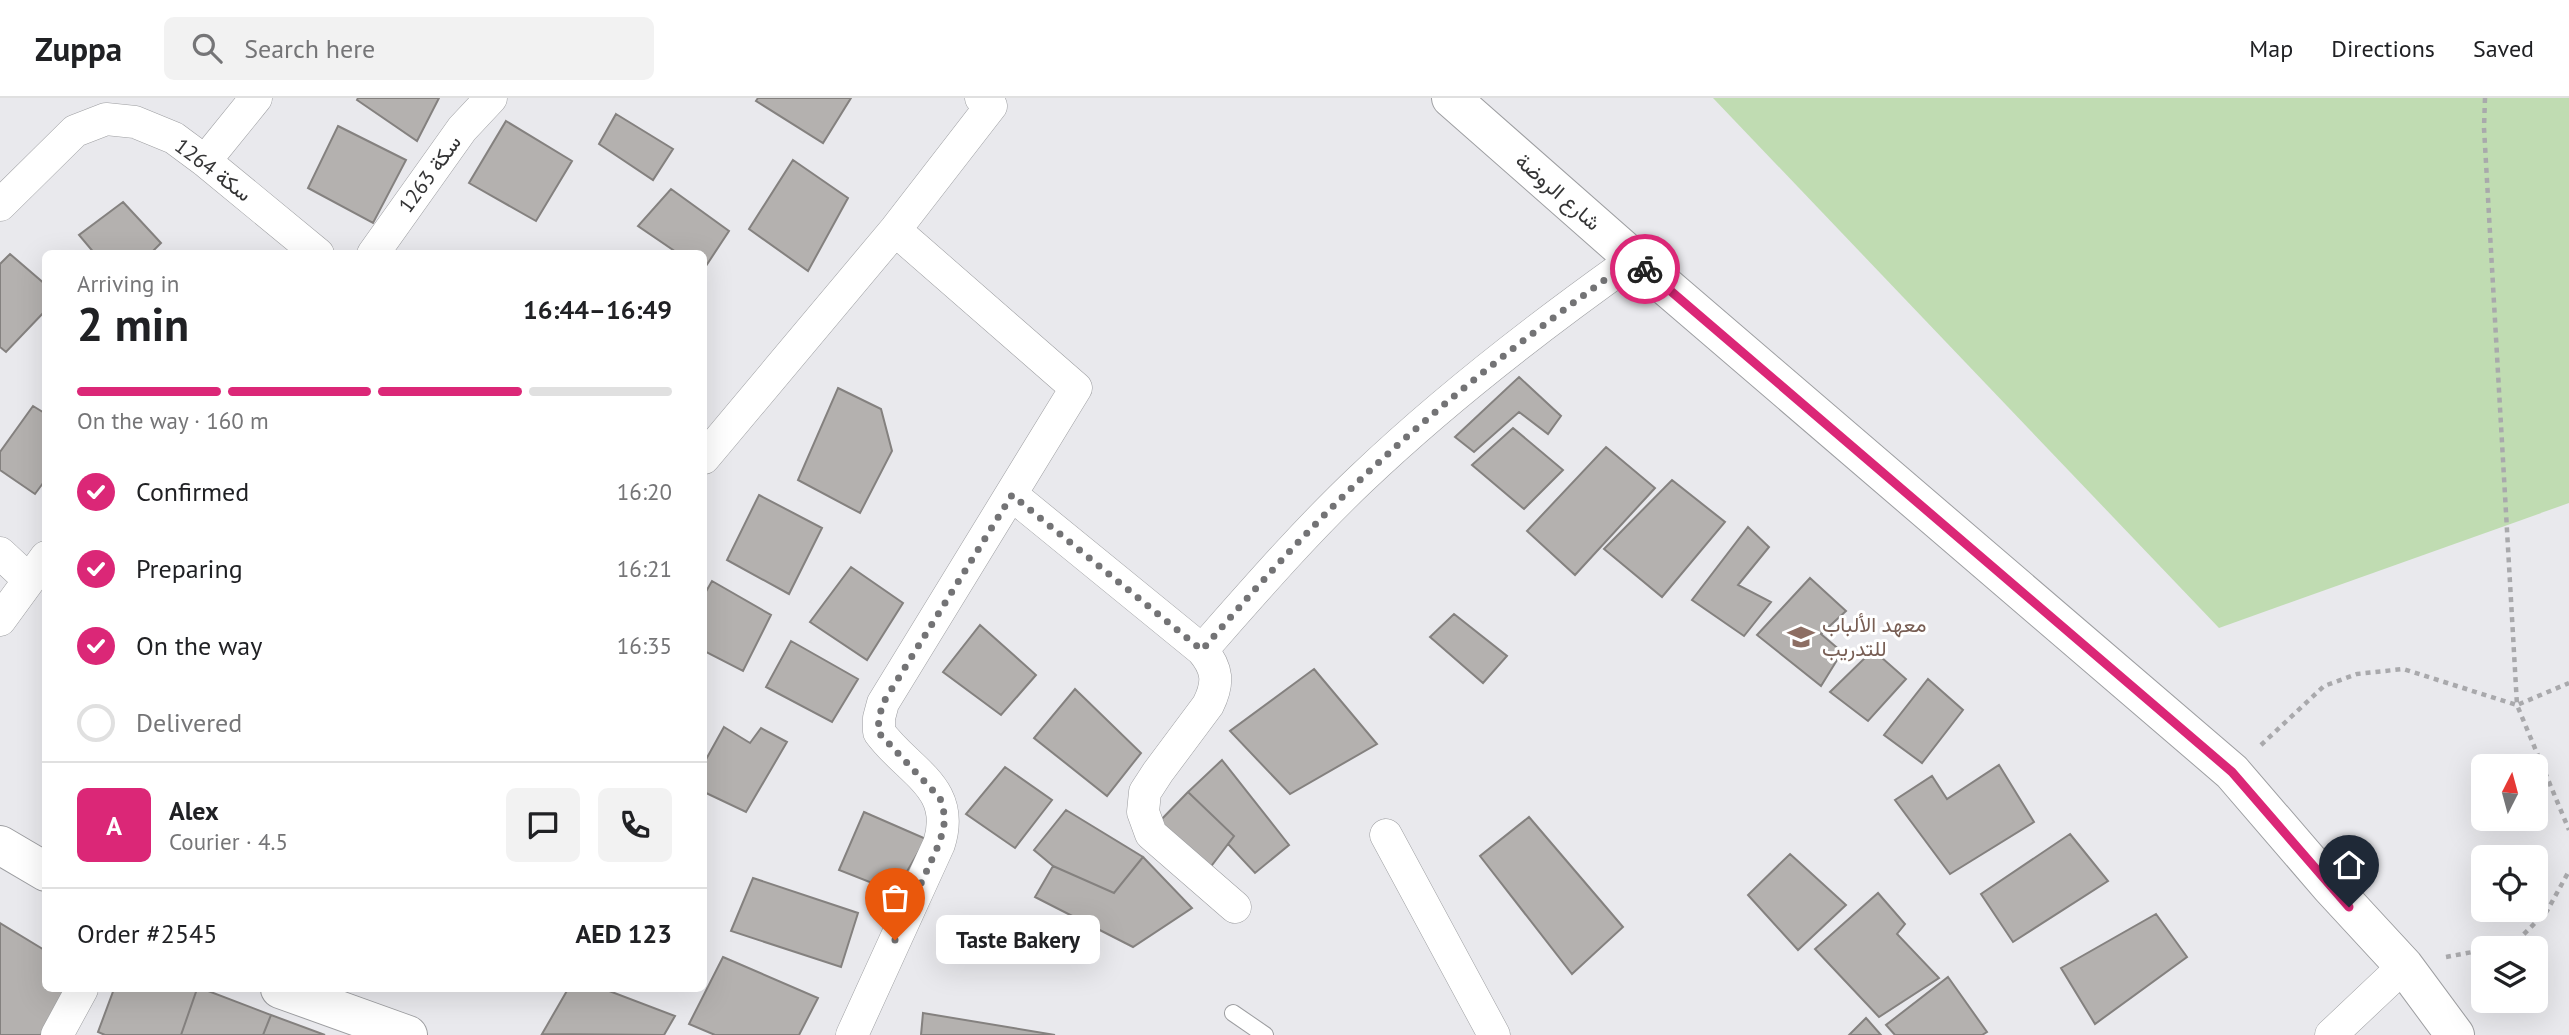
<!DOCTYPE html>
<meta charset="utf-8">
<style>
:root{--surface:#fff;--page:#f2f2f2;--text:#202124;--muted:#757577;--line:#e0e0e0;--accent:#db2777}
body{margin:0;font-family:"PT Sans",Vazirmatn,sans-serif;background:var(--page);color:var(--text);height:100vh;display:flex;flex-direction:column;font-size:26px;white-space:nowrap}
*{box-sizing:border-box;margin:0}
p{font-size:23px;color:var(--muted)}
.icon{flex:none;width:38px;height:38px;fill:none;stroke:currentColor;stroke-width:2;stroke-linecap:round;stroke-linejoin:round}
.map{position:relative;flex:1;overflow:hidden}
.drawer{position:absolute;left:42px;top:152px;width:665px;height:742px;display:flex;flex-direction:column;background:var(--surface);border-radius:10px;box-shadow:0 7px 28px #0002}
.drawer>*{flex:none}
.needle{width:46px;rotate:6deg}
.fabs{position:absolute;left:2471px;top:656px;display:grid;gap:14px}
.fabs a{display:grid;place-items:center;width:77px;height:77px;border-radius:10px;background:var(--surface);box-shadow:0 7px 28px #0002;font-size:35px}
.pin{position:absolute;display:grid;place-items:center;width:60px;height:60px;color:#fff;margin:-72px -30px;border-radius:50% 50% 50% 0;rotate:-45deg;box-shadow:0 0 7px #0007}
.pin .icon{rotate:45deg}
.courier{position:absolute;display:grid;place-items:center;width:70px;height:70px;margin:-35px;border:5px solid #db2777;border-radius:50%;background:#fff;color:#222;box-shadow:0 2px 9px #0007}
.bubble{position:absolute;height:49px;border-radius:10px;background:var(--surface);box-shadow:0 7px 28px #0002;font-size:23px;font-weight:700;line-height:49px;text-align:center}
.headline em{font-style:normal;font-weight:700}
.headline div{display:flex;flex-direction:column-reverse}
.headline{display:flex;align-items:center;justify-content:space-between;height:119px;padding:0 35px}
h1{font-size:46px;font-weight:700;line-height:52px}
.bar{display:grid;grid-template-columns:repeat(4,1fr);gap:10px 7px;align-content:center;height:84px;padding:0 35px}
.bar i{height:9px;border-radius:5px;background:var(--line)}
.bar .selected{background:var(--accent)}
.bar p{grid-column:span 4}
.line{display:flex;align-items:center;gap:18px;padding:0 35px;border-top:2px solid var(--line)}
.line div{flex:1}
.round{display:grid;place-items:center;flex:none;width:74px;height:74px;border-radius:10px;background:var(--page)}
ol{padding:0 35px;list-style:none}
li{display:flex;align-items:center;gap:21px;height:77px}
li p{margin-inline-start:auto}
li .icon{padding:7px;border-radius:50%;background:var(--accent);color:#fff;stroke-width:4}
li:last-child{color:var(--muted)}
li i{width:38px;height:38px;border:4px solid var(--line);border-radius:50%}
header{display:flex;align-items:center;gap:42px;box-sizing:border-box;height:98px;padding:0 35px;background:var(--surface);border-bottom:2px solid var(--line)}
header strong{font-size:33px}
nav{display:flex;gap:38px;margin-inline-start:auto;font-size:24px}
.search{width:490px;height:63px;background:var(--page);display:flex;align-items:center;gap:18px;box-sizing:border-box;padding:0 24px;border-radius:10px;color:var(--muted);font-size:26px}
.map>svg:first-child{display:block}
.green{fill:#c0dcb2}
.building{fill:#b4b1af;stroke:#84817f;stroke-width:2}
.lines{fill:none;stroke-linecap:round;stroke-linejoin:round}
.service-casing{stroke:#9d9ea1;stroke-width:18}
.minor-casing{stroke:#9d9ea1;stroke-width:33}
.tertiary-casing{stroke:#9d9ea1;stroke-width:40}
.secondary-casing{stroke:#9d9ea1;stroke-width:40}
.path{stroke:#a9a9ac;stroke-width:4.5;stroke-dasharray:5 5;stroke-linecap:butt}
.service{stroke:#fff;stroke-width:16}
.minor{stroke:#fff;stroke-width:32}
.tertiary{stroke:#fff;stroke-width:38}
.secondary{stroke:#fff;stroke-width:38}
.done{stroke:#737375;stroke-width:7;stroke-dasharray:0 12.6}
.route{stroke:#db2777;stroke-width:9}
.labels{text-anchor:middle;stroke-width:6;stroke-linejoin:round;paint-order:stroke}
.street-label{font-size:21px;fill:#343435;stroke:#fff}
.education-label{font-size:21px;fill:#785e54;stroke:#fff;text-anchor:start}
</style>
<header>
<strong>Zuppa</strong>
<div class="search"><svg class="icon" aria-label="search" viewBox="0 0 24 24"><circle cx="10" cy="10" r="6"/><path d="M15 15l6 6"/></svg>Search here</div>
<nav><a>Map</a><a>Directions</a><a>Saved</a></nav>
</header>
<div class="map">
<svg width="2569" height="937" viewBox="0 0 2569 937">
<rect width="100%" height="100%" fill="#e9e9ed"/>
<path class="green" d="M1713 0H2569V405L2219 530Z"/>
<path class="building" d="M358 0H439L417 43 357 2Z
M758 0H851L823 45 756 3Z
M616 16 673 51 653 82 599 46Z
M506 23 572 63 536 123 469 85Z
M338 28 406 62 373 125 308 90Z
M793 62 848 100 808 173 749 131Z
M671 91 729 133 704 171V156H679L638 128Z
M123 104 161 145 150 156H95L79 137Z
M10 156 46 187V212L6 254 0 249V166Z
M1519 279 1561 318 1548 336 1519 314 1474 354 1455 339Z
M838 290 881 311 892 353 860 415 798 382Z
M33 308 46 316V381L35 396 0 372V354Z
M1513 330 1563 372 1524 411 1472 367Z
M1606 349 1655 390 1575 477 1527 433Z
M1672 382 1725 424 1662 499 1604 451Z
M759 397 822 430 789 496 727 462Z
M1748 429 1769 449 1738 487 1771 504 1744 538 1692 502Z
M851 469 903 505 867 562 810 524Z
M1810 480 1846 513 1821 536 1842 554 1821 588 1757 537Z
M712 483 771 517 743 573 704 553V497Z
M1454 516 1507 558 1483 585 1430 539Z
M980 527 1036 577 1001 617 943 574Z
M791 543 858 581 832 624 766 589Z
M1873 552 1906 581 1868 623 1830 594Z
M1314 571 1377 646 1290 696 1230 633Z
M1928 581 1963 612 1922 665 1884 637Z
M1075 591 1141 655 1107 698 1034 640Z
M724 629 750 645 761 630 787 644 746 714 704 694V665Z
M1222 662 1289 747 1255 775 1228 746 1234 738 1188 694Z
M1999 667 2034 724 1950 776 1895 702 1932 678 1947 701Z
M1005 669 1052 702 1015 750 966 716Z
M1188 694 1234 738 1209 771 1157 726Z
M1066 712 1143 759 1114 795 1053 768 1034 752Z
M864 714 926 741 895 794 839 772Z
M1529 719 1623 829 1572 876 1480 758Z
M2070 736 2108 783 2013 844 1981 796Z
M1790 756 1846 807 1798 852 1748 797Z
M1143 759 1192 810 1133 849 1035 799 1053 768 1114 795Z
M753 780 858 815 841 869 731 833Z
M1878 795 1905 826 1897 836 1939 880 1879 919 1815 851Z
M2156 816 2187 859 2095 926 2061 870Z
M0 825 46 853V891H70L41 937H0Z
M723 859 818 900 799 937H715L689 926Z
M1948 879 1987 934 1982 937H1895L1886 927Z
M114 891H197L181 937H105L98 934Z
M197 891H203L271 917 263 937H181Z
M568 891H604L675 918 664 937 542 936Z
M923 915 1055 937H921Z
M271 917 325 937H263Z
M1866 920 1881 937H1849Z"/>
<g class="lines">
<defs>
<path id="service" d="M1233 915 1265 937"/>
<path id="minor" d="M205 63 256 0
M0 107 75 33 106 21 135 24 174 40 205 63 318 156
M373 156 462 31 491 0
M704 360 895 132 991 8 981 0
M1012 397 1202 552C1218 571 1219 585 1208 607L1158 674 1145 694 1143 714 1151 736 1235 809
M0 455 29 482
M0 522 46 459
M1202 552C1254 493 1305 434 1361 381 1446 300 1538 229 1634 161
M1386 737 1494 937
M57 937 82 891
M852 937 939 746C957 689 908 674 879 634V620L883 605 1076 290 895 132
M2331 937 2404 868"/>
<path id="tertiary" d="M0 747 46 774
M280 891 408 937"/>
<path id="secondary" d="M1451 0 1634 161 2232 674 2331 789 2404 868 2455 937"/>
</defs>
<use href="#service" class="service-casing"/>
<use href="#minor" class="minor-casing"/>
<use href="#tertiary" class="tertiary-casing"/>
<use href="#secondary" class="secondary-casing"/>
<path class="path" d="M2485 0 2484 30 2517 607 2569 585
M2261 647 2324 588 2357 576 2403 571 2517 607 2569 732
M2488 850 2515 845 2547 813 2569 773
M2446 859 2483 852"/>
<use href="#service" class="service"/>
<use href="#minor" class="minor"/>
<use href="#tertiary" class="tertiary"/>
<use href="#secondary" class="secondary"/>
</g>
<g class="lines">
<path class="done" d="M895 842 939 746 944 729V715L940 700 878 634 879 620 883 605 1012 397 1202 552C1253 493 1305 434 1361 381 1446 300 1538 229 1634 161L1645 171"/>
<path class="route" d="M1645 171 2232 674 2349 809"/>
</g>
<defs>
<symbol id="school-bare" viewBox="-9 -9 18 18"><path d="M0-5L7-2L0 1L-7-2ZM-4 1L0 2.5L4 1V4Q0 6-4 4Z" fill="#8d6e63" stroke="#fff" stroke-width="2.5" paint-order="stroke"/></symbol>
</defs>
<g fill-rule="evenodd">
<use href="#school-bare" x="1782" y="520" width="38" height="38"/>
</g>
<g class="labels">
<g class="street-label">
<text transform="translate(213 72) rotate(37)" y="7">سكة 1264</text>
<text transform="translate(430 76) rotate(-54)" y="7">سكة 1263</text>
<text transform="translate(1558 94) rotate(41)" y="7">شارع الروضة</text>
</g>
<g class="education-label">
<text x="1822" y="534">معهد الألباب<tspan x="1822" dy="24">للتدريب</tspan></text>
</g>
</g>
</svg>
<div class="fabs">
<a><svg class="needle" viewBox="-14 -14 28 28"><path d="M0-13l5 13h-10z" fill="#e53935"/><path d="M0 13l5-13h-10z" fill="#757577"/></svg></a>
<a><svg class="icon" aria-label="locate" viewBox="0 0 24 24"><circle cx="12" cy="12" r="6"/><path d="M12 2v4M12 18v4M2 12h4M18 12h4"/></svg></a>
<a><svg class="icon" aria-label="layers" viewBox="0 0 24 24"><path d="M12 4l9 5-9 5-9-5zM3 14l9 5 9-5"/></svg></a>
</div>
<div class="pin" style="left:895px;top:842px;background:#ea580c"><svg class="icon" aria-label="bag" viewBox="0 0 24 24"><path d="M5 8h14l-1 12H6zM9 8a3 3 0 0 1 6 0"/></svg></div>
<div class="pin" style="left:2349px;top:809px;background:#1f2937"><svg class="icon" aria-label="home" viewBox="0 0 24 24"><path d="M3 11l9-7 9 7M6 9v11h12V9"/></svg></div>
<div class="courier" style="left:1645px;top:171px"><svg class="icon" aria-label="bike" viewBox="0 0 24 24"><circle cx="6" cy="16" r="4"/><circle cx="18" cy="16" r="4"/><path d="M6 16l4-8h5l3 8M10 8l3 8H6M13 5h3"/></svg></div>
<div class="bubble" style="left:936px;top:817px;width:164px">Taste Bakery</div>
<section class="drawer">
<div class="headline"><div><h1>2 min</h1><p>Arriving in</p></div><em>16:44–16:49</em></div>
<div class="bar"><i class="selected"></i><i class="selected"></i><i class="selected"></i><i></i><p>On the way · 160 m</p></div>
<ol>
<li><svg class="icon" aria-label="check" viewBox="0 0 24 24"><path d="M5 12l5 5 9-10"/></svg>Confirmed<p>16:20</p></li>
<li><svg class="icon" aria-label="check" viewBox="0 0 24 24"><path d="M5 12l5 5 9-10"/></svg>Preparing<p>16:21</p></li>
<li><svg class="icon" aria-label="check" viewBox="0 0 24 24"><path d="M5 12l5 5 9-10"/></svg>On the way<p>16:35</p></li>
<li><i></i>Delivered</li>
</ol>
<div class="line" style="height:126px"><b class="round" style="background:var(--accent);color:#fff">A</b><div><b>Alex</b><p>Courier · 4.5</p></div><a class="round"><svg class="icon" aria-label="chat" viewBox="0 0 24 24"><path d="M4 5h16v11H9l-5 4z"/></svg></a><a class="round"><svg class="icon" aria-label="phone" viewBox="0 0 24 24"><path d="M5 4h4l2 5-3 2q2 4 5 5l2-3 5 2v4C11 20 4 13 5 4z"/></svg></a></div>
<div class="line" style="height:91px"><div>Order #2545</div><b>AED 123</b></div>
</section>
</div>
